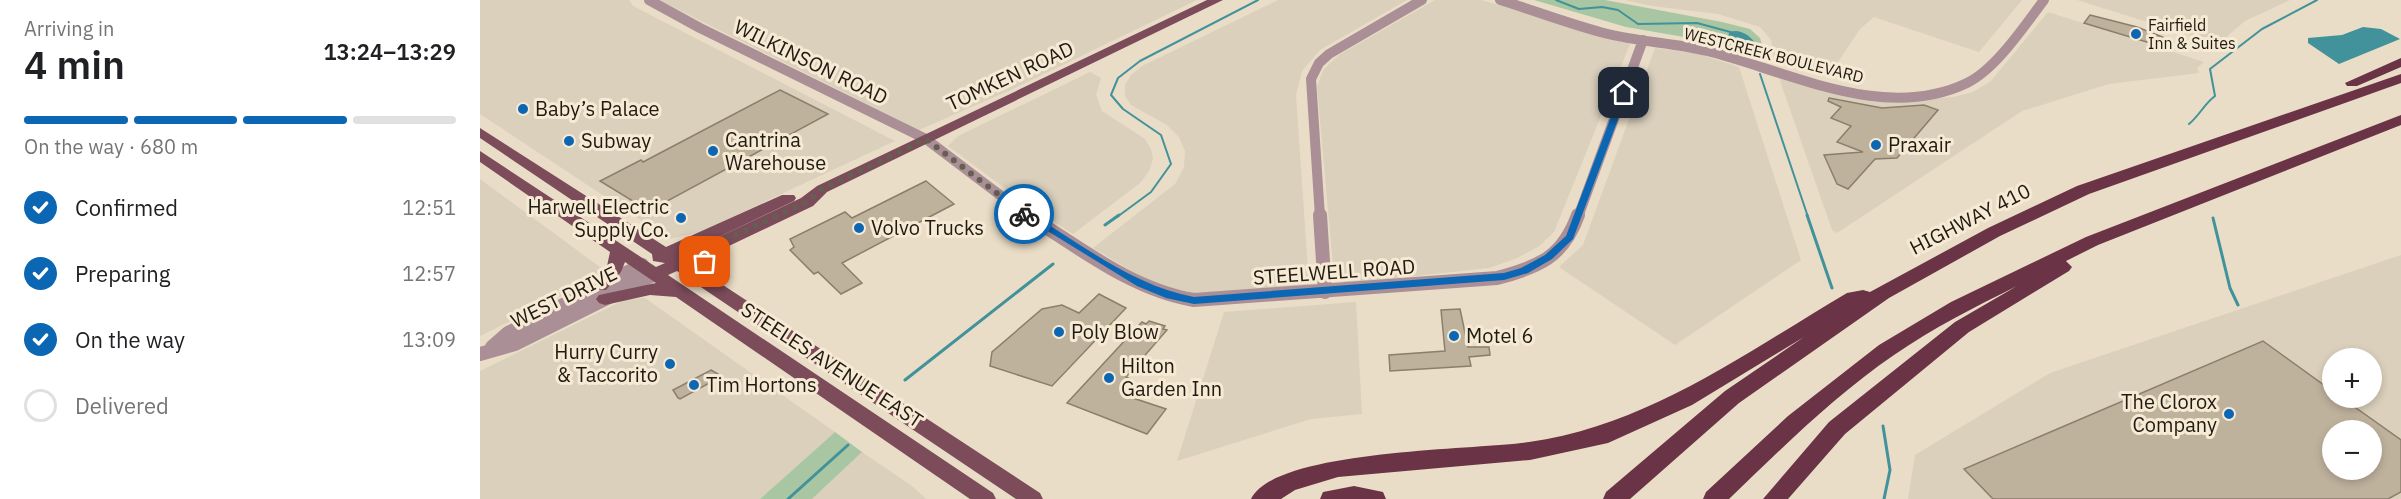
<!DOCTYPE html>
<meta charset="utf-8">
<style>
:root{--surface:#fff;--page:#f6f6f6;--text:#202124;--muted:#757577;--line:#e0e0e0;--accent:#0b66b3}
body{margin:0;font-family:"IBM Plex Sans",sans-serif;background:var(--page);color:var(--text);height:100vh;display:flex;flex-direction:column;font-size:22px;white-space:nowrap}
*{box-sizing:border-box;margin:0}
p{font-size:20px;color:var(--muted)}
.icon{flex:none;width:33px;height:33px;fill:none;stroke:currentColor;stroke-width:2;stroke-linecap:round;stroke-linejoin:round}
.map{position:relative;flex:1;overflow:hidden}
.side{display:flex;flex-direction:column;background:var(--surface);width:480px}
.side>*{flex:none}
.buttons{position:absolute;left:1842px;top:348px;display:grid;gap:12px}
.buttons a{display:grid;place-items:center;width:60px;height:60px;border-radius:50%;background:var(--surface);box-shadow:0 3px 9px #0003;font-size:30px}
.pin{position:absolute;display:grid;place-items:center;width:51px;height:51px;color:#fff;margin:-26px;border-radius:12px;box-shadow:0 3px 9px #0006}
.courier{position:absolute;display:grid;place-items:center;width:60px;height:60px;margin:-30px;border:4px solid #0b66b3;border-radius:50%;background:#fff;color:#222;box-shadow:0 2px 8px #0007}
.headline em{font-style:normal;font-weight:600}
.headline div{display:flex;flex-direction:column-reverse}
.headline{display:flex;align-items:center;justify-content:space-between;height:102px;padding:0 24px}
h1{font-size:39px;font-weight:600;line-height:45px}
.bar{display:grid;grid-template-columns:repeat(4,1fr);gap:9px 6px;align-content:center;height:72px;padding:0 24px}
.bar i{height:8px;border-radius:4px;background:var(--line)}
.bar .on{background:var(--accent)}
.bar p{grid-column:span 4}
ol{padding:0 24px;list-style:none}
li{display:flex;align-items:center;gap:18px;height:66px}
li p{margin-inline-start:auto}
li .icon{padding:6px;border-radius:50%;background:var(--accent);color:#fff;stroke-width:4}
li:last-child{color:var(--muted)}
li i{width:33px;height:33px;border:3px solid var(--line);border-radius:50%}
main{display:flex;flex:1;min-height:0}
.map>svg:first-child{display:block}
.industrial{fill:#dad0bc;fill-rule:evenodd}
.green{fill:#a8c6a2}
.water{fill:#41929a}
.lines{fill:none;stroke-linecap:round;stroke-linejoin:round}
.stream-far1{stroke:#41929a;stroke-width:2}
.stream{stroke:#41929a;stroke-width:3}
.building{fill:#bfb29d;stroke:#8b7f6b;stroke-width:1.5;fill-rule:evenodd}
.minor-far1{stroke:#ab8f96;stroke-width:10}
.minor{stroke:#ab8f96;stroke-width:14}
.major{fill:#7c4c5b;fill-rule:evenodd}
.highway{fill:#6a3446;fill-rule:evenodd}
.route{fill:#0b66b3}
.done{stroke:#665e51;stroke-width:6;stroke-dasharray:0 10.8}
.poi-dot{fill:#0b66b3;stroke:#f7ead4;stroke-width:2}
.labels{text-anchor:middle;stroke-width:6;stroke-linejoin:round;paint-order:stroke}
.far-poi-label{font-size:16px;fill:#1f1a12;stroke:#f7ead4;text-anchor:start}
.far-street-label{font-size:16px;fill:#1f1a12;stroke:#f7ead4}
.street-label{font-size:20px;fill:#1f1a12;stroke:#f7ead4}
.poi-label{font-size:20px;fill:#1f1a12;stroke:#f7ead4;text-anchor:start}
</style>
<main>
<section class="side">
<div class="headline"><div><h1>4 min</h1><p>Arriving in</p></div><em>13:24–13:29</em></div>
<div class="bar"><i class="on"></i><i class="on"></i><i class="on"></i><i></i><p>On the way · 680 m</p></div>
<ol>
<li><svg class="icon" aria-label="check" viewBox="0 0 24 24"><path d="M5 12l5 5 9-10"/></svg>Confirmed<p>12:51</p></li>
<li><svg class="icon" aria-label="check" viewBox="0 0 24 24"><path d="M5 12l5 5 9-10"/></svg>Preparing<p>12:57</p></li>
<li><svg class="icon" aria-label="check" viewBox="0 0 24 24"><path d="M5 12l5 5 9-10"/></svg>On the way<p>13:09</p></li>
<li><i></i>Delivered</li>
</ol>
</section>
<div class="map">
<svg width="1921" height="499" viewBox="0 0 1921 499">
<rect width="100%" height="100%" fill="#eaddc7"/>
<path class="industrial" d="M0 0H149L153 6 415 141 220 232 189 239 0 114Z
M179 0H717L535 88 439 130Z
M798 0H927L840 50 822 71 816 95 829 285 715 295 670 282 613 248 695 184 704 167 705 151 699 137 687 125 651 105 645 96V85L651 75 662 66Z
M955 0H1001L1150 44 1074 232 1058 247 1035 259 1009 268 864 284 854 277 837 87 843 70 859 55Z
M1145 0H1542L1499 52 1394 17 1380 29 1348 77 1295 62 1291 40 1280 27 1238 14 1172 6Z
M1597 0H1810L1765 21 1738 44Z
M1568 12 1724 62 1717 68 1719 73 1629 84 1542 111 1357 233 1352 230 1299 78 1417 101 1474 97 1493 92 1511 81Z
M1175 48 1220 54 1259 67 1321 260 1195 345 1079 267 1103 245Z
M610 72 621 78 616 95 622 111 665 139 671 149 673 159 669 171 660 183 593 234 542 201 468 146 478 136Z
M0 179 124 270 120 277 0 336Z
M1921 255V499H1428L1435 455 1570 373ZM1852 358H1892V398H1852ZM1852 430H1892V470H1852Z
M165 298 355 432 280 499H0V371L144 300Z
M876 302 882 414 831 419 697 461 744 312Z
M382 452 432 486 446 499H332Z"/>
<path class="green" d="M1054 0H1125L1242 22 1270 29 1280 38 1285 54H1266L1239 43 1146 27Z
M355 432 382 452 332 499H280Z"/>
<path class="water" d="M1883 27 1901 29 1920 39 1859 64 1828 43V38L1862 35Z
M1254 31C1266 31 1273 39 1280 49L1279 53C1266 53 1257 48 1248 39L1249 33Z"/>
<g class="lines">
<path class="stream-far1" d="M1076 0 1099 9 1122 7 1138 10 1158 24 1217 23 1254 33
M1280 74 1328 217
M1709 124C1720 115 1724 104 1735 96L1730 69 1782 29 1837 0
M637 217 671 192 691 164 681 135 643 109 631 95 638 78 660 61 778 0"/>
<path class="stream" d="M1327 215 1352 288
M1733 218 1750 288 1758 305
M625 225 639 215
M425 380 573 264
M1403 426 1410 470 1404 499
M308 499 368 445"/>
</g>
<path class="building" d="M1610 15 1657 27 1690 40 1687 47H1683L1604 23Z
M300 90 348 114 169 211 120 181 161 160 163 162Z
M1349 98 1402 108 1444 105 1458 110 1417 158 1395 159 1368 189 1357 184 1344 155 1383 152 1357 142 1371 126 1351 118 1361 107 1348 101Z
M446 181 474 204 362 263 382 283 361 294 338 272 334 274 310 250 314 247 310 239 365 212 372 218Z
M619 294 646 308 572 386 510 366 512 352 562 309 582 305 599 313Z
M980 309 988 347H1009L1010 355 989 357 991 366 910 371 909 355 965 351 961 310Z
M669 321 685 326 683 329 687 330 646 377 650 379 641 389 655 395 653 398 686 409 667 434 587 403 662 322 666 324Z
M1783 341 1852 391V398H1862L1921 440V492L1908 499H1513L1484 469ZM1852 430H1892V470H1852Z
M231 370 238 374 235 380 200 399 198 398 193 390Z"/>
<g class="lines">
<path class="minor-far1" d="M169 0 220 28 446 139 549 217
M1020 0C1056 11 1092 25 1128 34 1161 42 1195 43 1227 51 1308 71 1404 123 1487 83 1516 69 1545 25 1564 0
M840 217 831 79 839 63 849 54 942 0
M1098 217 1163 40"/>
<path class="minor" d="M547 215C599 247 652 290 714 300L1017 278C1059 267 1083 257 1098 215
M840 215 845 292
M12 347 28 333 162 265
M0 354 35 344 175 274"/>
<path class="major" d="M727 0H743L347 192 333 206 211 264 560 493 563 499H536L197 271 188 275 513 493 516 499H490L196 297 170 295 125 305 119 303 116 299 119 295 176 283 145 262 141 272 126 290H114L111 286 127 266 130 252 0 162V151L176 267 185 263 173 261 172 254 0 138V128L186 247 302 195H314L316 198 314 201 199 256 321 198 337 186Z"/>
<path class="highway" d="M1921 58V67L1877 86H1867L1865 83Z
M1921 74V83L1609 194 1520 236 1409 298 1259 403 1150 499H1123L1126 492 1245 391 1324 337 1212 405 1128 443 1050 460 858 477 815 490 801 499H771C795 449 995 450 1049 442 1167 426 1267 352 1367 293L1383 290 1390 292 1508 228 1597 186Z
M1921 115V125L1618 245 1586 261 1592 267 1589 271 1489 332 1365 434 1308 499H1283L1349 422 1475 322 1537 286C1495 307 1453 328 1414 355 1354 396 1301 449 1249 499H1223L1226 492 1308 416 1399 345 1471 302 1606 237Z
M874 486 903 492 906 499H840L843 492Z"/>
</g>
<path class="route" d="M1144 90 1148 93 1093 239 1072 259 1048 273 1024 280 714 304 686 298 657 286 540 214 548 212C600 243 653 286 714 297L1024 273 1041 268 1065 255 1086 236 1140 93Z"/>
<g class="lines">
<path class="done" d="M225 262 236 244 327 202 342 189 446 139 544 214"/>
</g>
<g class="poi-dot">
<circle cx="1656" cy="34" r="6"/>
<circle cx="43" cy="109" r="6"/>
<circle cx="89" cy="141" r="6"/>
<circle cx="1396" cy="145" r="6"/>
<circle cx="233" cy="151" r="6"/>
<circle cx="201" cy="218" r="6"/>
<circle cx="379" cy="228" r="6"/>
<circle cx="579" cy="332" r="6"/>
<circle cx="974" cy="336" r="6"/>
<circle cx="190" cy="364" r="6"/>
<circle cx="629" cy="378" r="6"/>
<circle cx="214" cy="385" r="6"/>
<circle cx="1749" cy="414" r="6"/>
</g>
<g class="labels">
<g class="far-poi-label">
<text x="1668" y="31">Fairfield<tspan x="1668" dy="18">Inn &amp; Suites</tspan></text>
</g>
<g class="far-street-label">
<text transform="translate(1294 55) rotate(14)" y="6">WESTCREEK BOULEVARD</text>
</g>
<g class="street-label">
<text transform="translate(331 62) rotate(26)" y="7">WILKINSON ROAD</text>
<text transform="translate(530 76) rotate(-25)" y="7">TOMKEN ROAD</text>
<text transform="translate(1490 219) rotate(-27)" y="7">HIGHWAY 410</text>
<text transform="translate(854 272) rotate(-4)" y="7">STEELWELL ROAD</text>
<text transform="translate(84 297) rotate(-26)" y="7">WEST DRIVE</text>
<text transform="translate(352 365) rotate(33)" y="7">STEELES AVENUE EAST</text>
</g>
<g class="poi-label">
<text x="55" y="116">Baby’s Palace</text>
<text x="245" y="147">Cantrina<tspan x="245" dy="23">Warehouse</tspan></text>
<text x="101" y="148">Subway</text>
<text x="1408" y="152">Praxair</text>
<text x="189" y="214" text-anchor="end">Harwell Electric<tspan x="189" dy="23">Supply Co.</tspan></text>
<text x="391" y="235">Volvo Trucks</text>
<text x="591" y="339">Poly Blow</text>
<text x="986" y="343">Motel 6</text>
<text x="178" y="359" text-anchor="end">Hurry Curry<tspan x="178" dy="23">&amp; Taccorito</tspan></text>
<text x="641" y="373">Hilton<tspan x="641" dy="23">Garden Inn</tspan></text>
<text x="226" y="392">Tim Hortons</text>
<text x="1737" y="409" text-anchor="end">The Clorox<tspan x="1737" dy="23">Company</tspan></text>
</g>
</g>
</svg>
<div class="buttons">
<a>+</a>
<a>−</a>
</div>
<div class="pin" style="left:225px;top:262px;background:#ea580c"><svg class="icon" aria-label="bag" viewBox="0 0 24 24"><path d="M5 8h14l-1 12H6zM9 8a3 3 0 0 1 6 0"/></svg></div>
<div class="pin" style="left:1144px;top:93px;background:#1f2937"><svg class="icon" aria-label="home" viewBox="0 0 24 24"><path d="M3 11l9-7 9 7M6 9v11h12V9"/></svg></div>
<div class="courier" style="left:544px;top:214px"><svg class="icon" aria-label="bike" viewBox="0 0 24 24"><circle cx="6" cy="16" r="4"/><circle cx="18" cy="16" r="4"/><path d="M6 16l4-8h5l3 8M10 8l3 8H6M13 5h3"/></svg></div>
</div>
</main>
